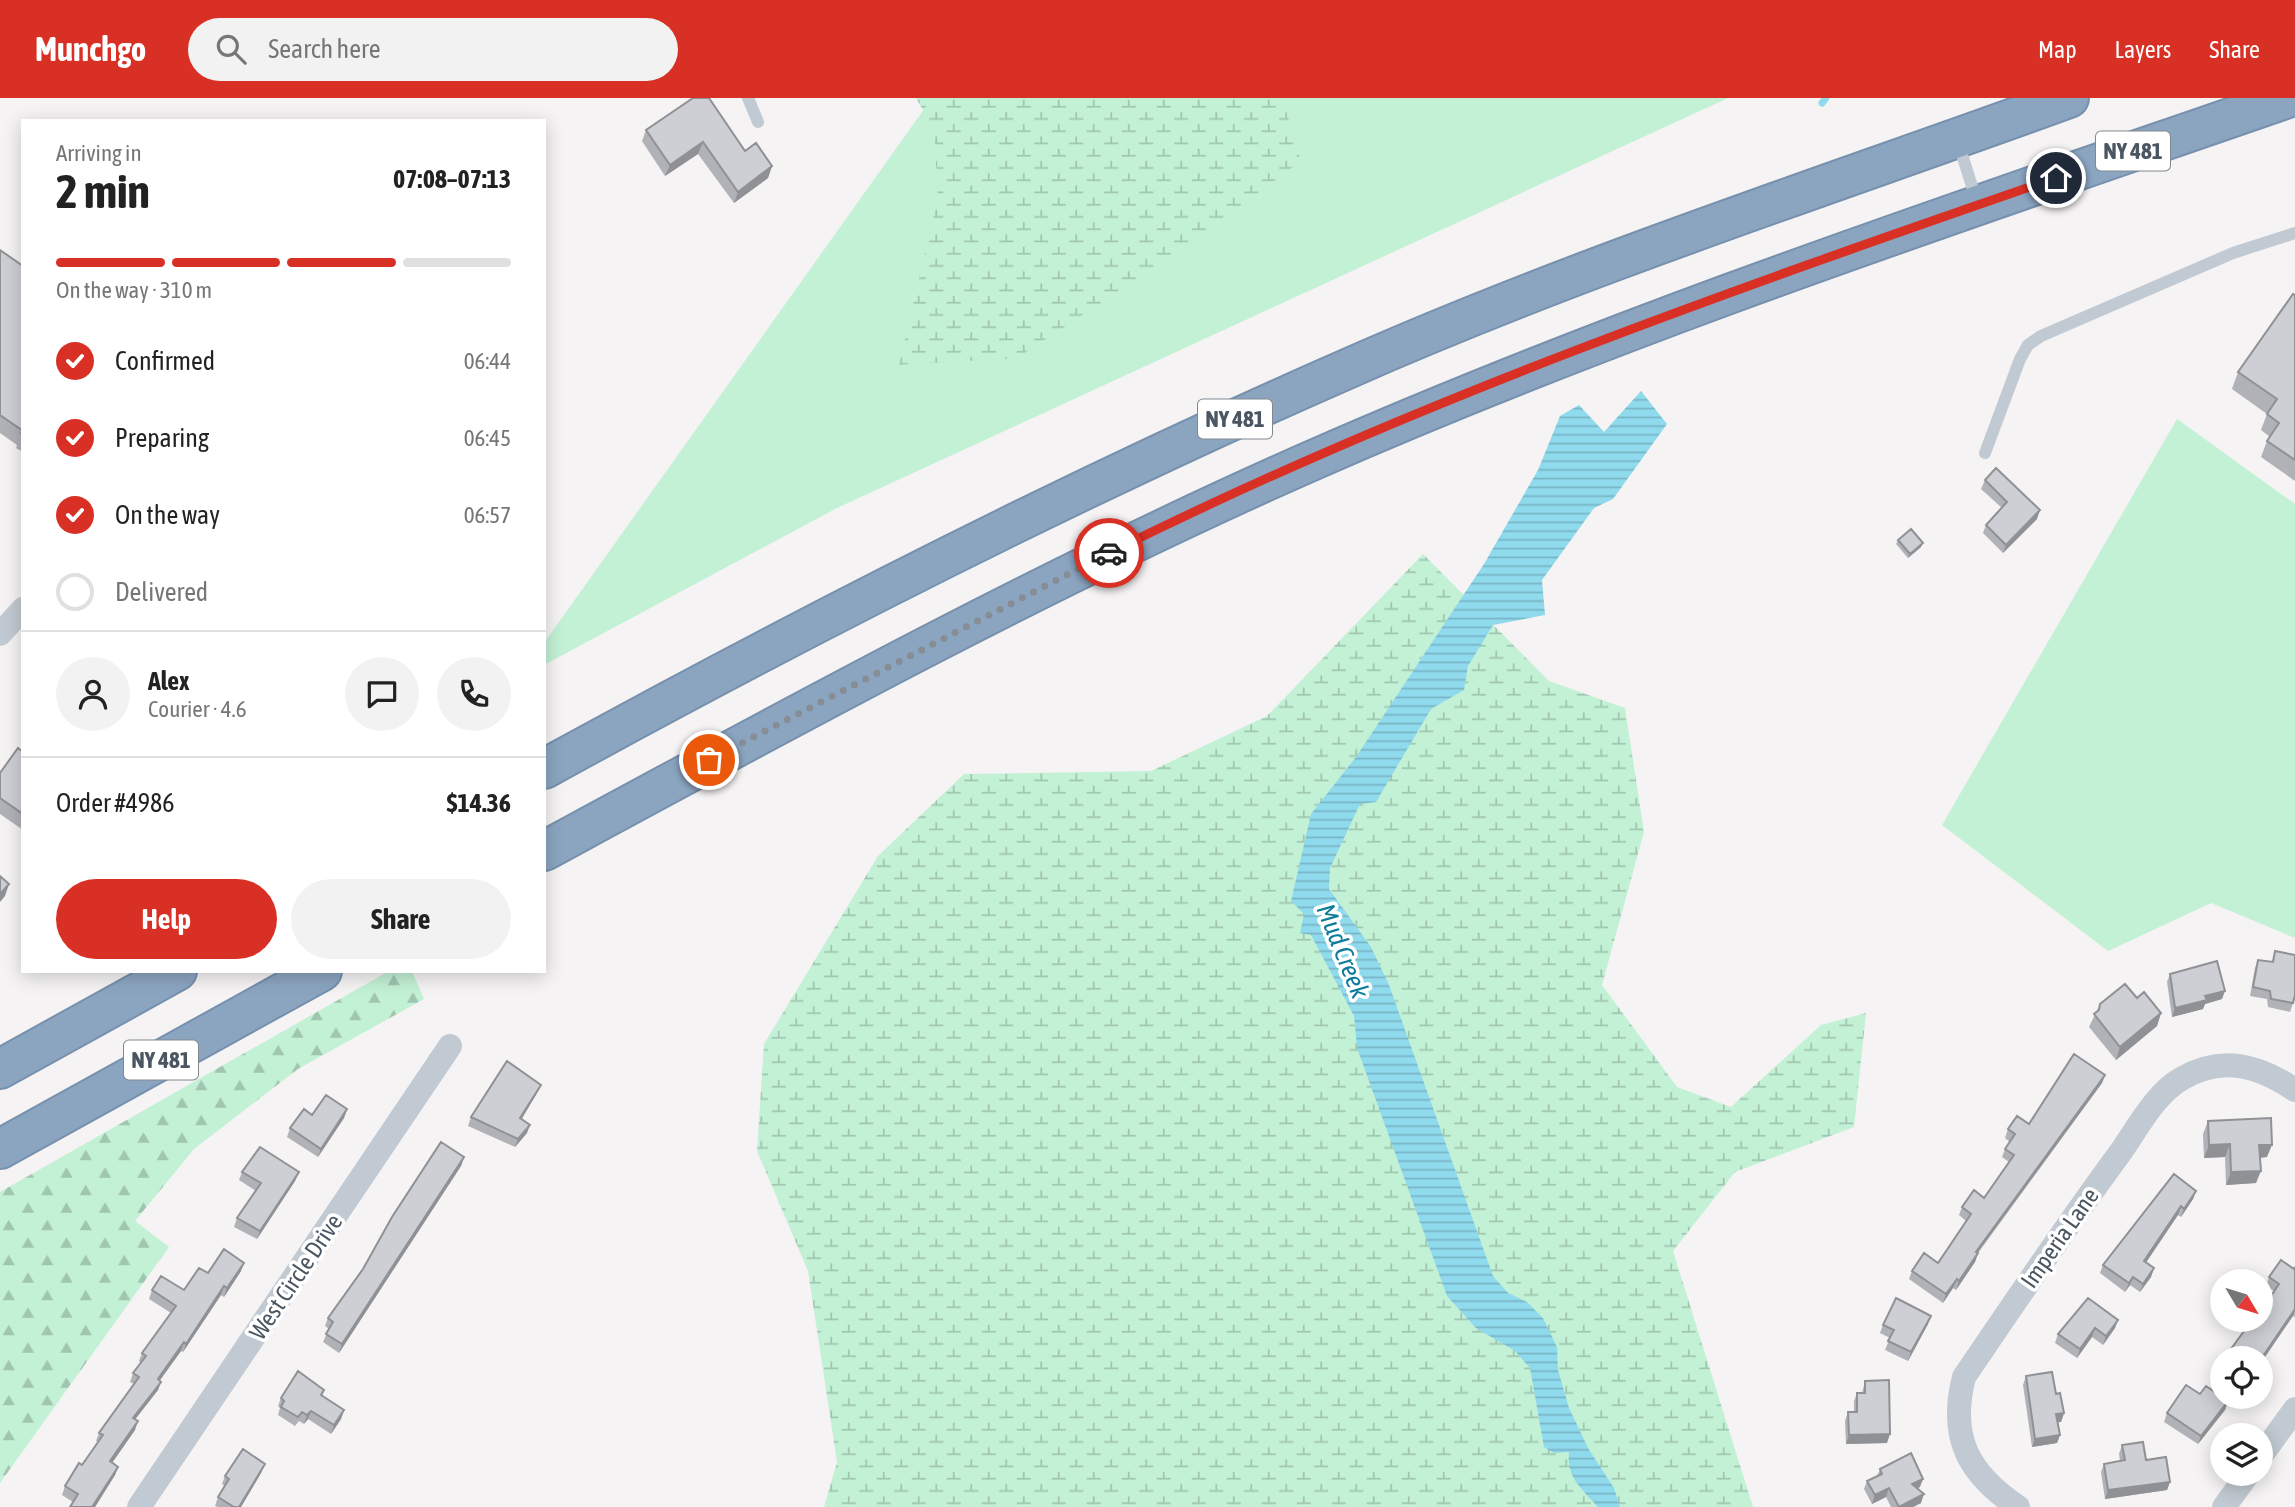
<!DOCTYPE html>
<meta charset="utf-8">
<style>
:root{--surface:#fff;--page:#f2f2f2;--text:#222;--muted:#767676;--line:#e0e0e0;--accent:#d93025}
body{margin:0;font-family:"Asap Condensed",sans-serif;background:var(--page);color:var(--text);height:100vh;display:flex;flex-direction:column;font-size:26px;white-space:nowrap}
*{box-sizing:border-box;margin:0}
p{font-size:23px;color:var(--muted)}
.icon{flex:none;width:38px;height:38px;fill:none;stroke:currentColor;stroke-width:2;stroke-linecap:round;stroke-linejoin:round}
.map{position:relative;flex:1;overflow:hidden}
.panel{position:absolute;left:21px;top:21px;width:525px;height:854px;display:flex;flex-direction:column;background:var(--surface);border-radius:0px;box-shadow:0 4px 18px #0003}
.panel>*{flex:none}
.needle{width:46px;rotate:128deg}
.tools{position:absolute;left:2210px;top:1171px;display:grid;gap:14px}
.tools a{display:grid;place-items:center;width:63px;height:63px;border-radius:50%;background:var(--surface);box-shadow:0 4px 18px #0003;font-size:35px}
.pin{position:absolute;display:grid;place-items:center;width:60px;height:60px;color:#fff;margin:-30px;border:4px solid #fff;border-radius:50%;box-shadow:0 2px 7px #0007}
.courier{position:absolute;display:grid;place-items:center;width:70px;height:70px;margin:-35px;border:5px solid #d93025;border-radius:50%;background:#fff;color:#222;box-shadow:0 2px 9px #0007}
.overview em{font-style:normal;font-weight:700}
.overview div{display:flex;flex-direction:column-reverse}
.overview{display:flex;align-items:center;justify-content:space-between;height:119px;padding:0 35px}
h1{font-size:46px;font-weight:700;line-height:52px}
.bar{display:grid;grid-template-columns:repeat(4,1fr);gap:10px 7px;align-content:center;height:84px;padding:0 35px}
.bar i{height:9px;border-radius:5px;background:var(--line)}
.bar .selected{background:var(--accent)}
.bar p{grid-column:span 4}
.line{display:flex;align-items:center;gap:18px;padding:0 35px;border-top:2px solid var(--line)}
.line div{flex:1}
.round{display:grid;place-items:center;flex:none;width:74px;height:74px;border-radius:37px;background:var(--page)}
ol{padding:0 35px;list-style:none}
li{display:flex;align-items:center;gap:21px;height:77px}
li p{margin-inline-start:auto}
li .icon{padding:7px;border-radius:50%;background:var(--accent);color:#fff;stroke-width:4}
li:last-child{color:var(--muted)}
li i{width:38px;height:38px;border:4px solid var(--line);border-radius:50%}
.action{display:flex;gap:14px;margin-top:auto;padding:14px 35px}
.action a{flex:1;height:80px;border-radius:42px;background:var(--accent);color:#fff;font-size:28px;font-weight:700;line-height:80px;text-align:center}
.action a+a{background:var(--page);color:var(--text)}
header{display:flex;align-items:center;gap:42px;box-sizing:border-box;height:98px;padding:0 35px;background:var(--accent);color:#fff}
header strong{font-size:33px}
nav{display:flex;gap:38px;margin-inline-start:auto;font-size:24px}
.search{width:490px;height:63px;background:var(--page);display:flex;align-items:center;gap:18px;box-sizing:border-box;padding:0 24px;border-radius:38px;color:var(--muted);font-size:26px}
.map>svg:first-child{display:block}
.green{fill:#c3f1d5}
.forest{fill:url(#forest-firs)}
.wetland{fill:url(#wetland-marsh)}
.water{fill:url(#water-rules)}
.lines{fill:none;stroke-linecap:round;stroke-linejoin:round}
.stream{stroke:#90daee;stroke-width:7}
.highway-casing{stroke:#7690ad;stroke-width:42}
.lane{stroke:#c1cad2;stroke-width:12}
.street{stroke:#c1cad2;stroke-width:24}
.highway{stroke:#8ba5c1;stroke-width:38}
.wall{fill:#b0b2b7}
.shaded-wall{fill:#909195}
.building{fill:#cdcfd5;stroke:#909195;stroke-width:2}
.done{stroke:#868d94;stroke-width:7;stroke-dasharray:0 12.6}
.route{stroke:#d93025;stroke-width:9}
.labels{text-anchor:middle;stroke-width:7;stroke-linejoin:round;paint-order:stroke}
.shield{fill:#fff;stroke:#808990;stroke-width:2}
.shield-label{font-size:23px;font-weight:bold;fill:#4a5661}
.street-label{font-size:24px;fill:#4a5661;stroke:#fff}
.water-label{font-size:26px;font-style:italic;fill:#0c7c9b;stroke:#fff}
</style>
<header>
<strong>Munchgo</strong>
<div class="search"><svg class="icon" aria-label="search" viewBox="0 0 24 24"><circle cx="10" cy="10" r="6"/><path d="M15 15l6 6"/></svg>Search here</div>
<nav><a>Map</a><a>Layers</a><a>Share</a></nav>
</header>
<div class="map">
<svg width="2295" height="1409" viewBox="0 0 2295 1409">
<defs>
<pattern id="forest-firs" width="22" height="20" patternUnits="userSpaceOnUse" patternTransform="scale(1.75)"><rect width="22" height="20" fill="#c3f1d5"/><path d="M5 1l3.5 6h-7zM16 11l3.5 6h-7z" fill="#a0c6b0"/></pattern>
<pattern id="wetland-marsh" width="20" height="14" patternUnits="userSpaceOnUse" patternTransform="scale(1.75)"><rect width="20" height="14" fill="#c3f1d5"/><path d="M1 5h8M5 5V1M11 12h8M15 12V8" fill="none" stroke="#a0c6b0"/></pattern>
<pattern id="water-rules" width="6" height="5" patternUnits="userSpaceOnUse" patternTransform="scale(1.75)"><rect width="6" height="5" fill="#90daee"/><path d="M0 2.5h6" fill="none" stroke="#78b4c4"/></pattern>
</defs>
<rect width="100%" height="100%" fill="#f5f3f3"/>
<path class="green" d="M932 0H1728L837 410 544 567V545Z
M2177 321 2295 406V840L2211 805 2108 853 1942 727Z"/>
<path class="forest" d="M389 873H412L424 901 298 971 194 1051 135 1123 169 1149 0 1385V1094Z"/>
<path class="wetland" d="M916 0H1275L1284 6 1301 63 1189 147 1017 260 899 267 938 100 934 31Z
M1423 456 1549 583 1625 610 1644 734 1602 887 1677 989 1731 1009 1821 927 1866 915 1854 1029 1735 1074 1673 1153 1753 1409H824L837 1364 808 1173 757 1053 764 946 878 758 964 676 1151 673 1267 618Z"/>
<path class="water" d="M1641 293 1667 326 1613 401 1594 410 1542 482 1545 517 1493 527 1468 568 1464 592 1431 611 1376 704 1360 706 1330 770 1329 791 1371 849 1389 887 1493 1178 1508 1195 1527 1204 1543 1220 1557 1249 1558 1272 1569 1310 1588 1350 1614 1390 1620 1409H1598C1582 1391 1566 1379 1569 1354L1554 1355 1544 1349 1530 1270 1515 1253 1476 1230 1447 1198 1357 950 1354 918 1311 837 1300 835 1304 816 1291 803 1311 716 1356 659 1484 466 1538 372 1560 318 1579 307 1604 334Z"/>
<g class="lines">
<path class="stream" d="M1822 5 1826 0"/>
<defs>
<path id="highway" d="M544 671C806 527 1073 391 1347 271 1582 167 1827 88 2069 0
M544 753C797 616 1048 479 1311 363 1629 223 1959 114 2288 0
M0 971 177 873
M0 1051 322 873"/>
</defs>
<use href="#highway" class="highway-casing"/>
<path class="lane" d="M748 0 758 24
M1958 44 1977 104
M1985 355 2020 261 2028 247 2041 238 2233 155 2295 135"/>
<path class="street" d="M0 536 23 511
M2261 1358 2295 1311
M139 1409 450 948
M2018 1409C1967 1375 1949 1338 1964 1279 2015 1204 2066 1128 2120 1055 2137 1031 2155 996 2181 981 2222 957 2258 967 2295 992
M2224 1409 2248 1376"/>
<use href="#highway" class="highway"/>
</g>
<path class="wall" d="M646 32 745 53 772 68 768 80 734 105 698 56 665 78 642 43Z
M0 152 23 168V354L16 350 17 347 0 335Z
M2295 197V383L2261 359 2267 343 2270 339 2261 332 2267 316 2232 291 2238 274Z
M1985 382 2037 421 2003 455 1983 435 1986 427 2002 410 1981 391Z
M1898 442 1921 449 1908 460 1896 446Z
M23 654V732L0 716V675Z
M2275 853 2293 905 2290 914 2268 909 2267 901 2250 898 2255 870 2258 862 2272 864Z
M2170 876 2222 901 2205 906 2203 911 2172 919 2167 884Z
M2137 900 2161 915 2157 928 2116 962 2089 929 2100 906Z
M2105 977 2102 985 1978 1155 1975 1164 1956 1192 1953 1190 1943 1205 1909 1181 1912 1173 1938 1165 1966 1123 1959 1117 1962 1109 1984 1100 2009 1064 2002 1059 2005 1051 2010 1044 2005 1040 2008 1031 2029 1026Z
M537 995 521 1021 527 1035 515 1049 468 1028 471 1019Z
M347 1011 344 1020 318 1059 287 1039 290 1030 312 1017Z
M2208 1023 2267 1059 2260 1060 2256 1085 2226 1087 2225 1059 2204 1060 2203 1036Z
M464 1059 461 1068 339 1255 323 1244 329 1231 325 1228 328 1220Z
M242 1074H299L295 1083 257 1141 234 1129 237 1120 256 1093 239 1082Z
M2196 1093 2193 1101 2181 1119 2178 1117 2146 1164 2154 1170 2151 1179 2140 1194 2130 1187 2125 1194 2100 1175 2103 1167Z
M2295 1169V1219L2293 1218 2261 1260H2226L2228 1255 2252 1227 2274 1193 2266 1188 2269 1179 2294 1171Z
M241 1173 224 1199 221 1197 183 1254 181 1253 160 1282 158 1292 135 1321V1332L112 1365 118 1369 115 1377 95 1409H70L73 1404 62 1397 65 1388 82 1367 98 1344 96 1343 99 1335 134 1286 130 1284 133 1275 141 1265 139 1263 142 1255 171 1215 149 1201 152 1192H184L208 1175Z
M2118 1222 2115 1230 2103 1247 2092 1239 2077 1260 2055 1245 2058 1236Z
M1928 1226 1908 1263 1885 1252 1890 1240 1880 1235 1883 1227Z
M2026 1278 2056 1296 2064 1315 2061 1324H2058L2060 1337 2057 1345 2032 1349 2023 1287Z
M1865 1283 1887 1345 1846 1346 1845 1323 1848 1314H1854V1303L1857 1295H1862Z
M324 1292 322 1298 344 1312 341 1321 331 1336 308 1321 304 1326 299 1323 295 1328 278 1317 280 1310 278 1308 281 1300Z
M2200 1296 2228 1303 2225 1312 2198 1346 2164 1324 2167 1315Z
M2122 1347 2146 1362 2170 1384 2167 1392 2105 1401 2101 1374 2104 1366 2120 1363 2119 1356Z
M1880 1371 1920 1389 1918 1390 1921 1405 1913 1409H1891L1886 1399 1872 1406 1864 1391 1867 1383 1877 1378Z
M261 1375 241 1409H218L215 1408 218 1399 225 1388 222 1386 225 1378Z"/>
<path class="shaded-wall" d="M703 44 698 56 665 78 670 67Z
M772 68 768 80 734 105 738 94Z
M2040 412 2037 421 2003 455 2006 447Z
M1923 445 1921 449 1908 460 1910 456Z
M9 786 5 798 0 804V796Z
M2225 893 2222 901 2205 906 2203 911 2172 919 2175 910 2205 898Z
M2161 915 2157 928 2116 962 2120 949Z
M2105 977 2102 985 1972 1162 1976 1154Z
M541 987 537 995 517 1029 520 1020Z
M347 1011 344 1020 318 1059 321 1051Z
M530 1027 527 1035 515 1049 518 1041Z
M2230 1046 2225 1059 2204 1060 2209 1047Z
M2259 1047H2272L2267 1059 2255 1060Z
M464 1059 461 1068 339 1255 342 1246Z
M2261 1073 2256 1085 2226 1087 2231 1074Z
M299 1074 295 1083 257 1141 260 1133Z
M2196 1093 2193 1101 2181 1119 2184 1111Z
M2181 1108 2178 1117 2141 1172 2144 1163Z
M1978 1155 1975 1164 1956 1192 1959 1183Z
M244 1165 241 1173 224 1199 227 1190Z
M2154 1170 2151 1179 2140 1194 2143 1186Z
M2133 1179 2130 1187 2125 1194 2129 1185Z
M1957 1181 1953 1190 1943 1205 1946 1196Z
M224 1188 221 1197 183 1254 186 1246Z
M2295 1211 2293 1218 2261 1265V1261Z
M1931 1218 1928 1226 1908 1263 1911 1254Z
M2118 1222 2115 1230 2103 1247 2106 1238Z
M2095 1230 2092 1239 2077 1260 2080 1251Z
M184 1244 181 1253 155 1289 158 1281Z
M161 1284 158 1292 130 1328 133 1320Z
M2228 1303 2225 1312 2198 1346 2201 1338Z
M344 1312 341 1321 331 1336 334 1327Z
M311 1313 308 1321 304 1326 307 1317Z
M2064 1315 2061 1324 2053 1325 2056 1316Z
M138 1323 135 1332 107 1372 110 1363Z
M1890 1336 1887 1345 1846 1346 1849 1337Z
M2060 1337 2057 1345 2032 1349 2035 1341Z
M265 1366 261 1375 241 1409H239Z
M118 1369 115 1377 95 1409H92Z
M1923 1381 1920 1389 1909 1394 1912 1386Z
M2170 1384 2167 1392 2105 1401 2108 1392Z
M1889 1390 1886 1399 1872 1406 1875 1397Z
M1924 1396 1921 1405 1913 1409H1899Z"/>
<path class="building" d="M693 0H709L745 53 756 45 772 68 738 94 703 44 670 67 646 32Z
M0 152 23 168V337L21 335 23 333 0 317Z
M2293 196 2295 197V362L2267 343 2279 325 2267 316 2277 301 2238 274Z
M1996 370 2040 412 2006 447 1986 427 2007 404 1985 382Z
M1911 431 1923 445 1910 456 1898 442Z
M18 650 23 654V716L0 700V675Z
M0 778 9 786 0 796Z
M2275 853 2295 857V897L2293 905 2271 901 2270 893 2253 889 2258 862 2273 864Z
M2217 863 2225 893 2205 898 2207 902 2175 910 2170 876Z
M2125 886 2137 900 2144 894 2161 915 2120 949 2094 916 2099 912 2100 906Z
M2074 956 2105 977 1976 1154 1978 1155 1959 1183 1957 1181 1946 1196 1912 1173 1924 1155 1938 1165 1971 1116 1962 1109 1974 1092 1984 1100 2014 1057 2005 1051 2015 1036 2008 1031 2017 1018 2029 1026Z
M507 963 541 987 520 1020 530 1027 518 1041 471 1019Z
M326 997 347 1011 321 1051 290 1030 304 1011 312 1017Z
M2271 1020 2272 1047H2259L2261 1073 2231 1074 2230 1046 2209 1047 2208 1023Z
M441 1044 464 1059 342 1246 326 1236 333 1224 328 1220 363 1171 392 1119Z
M260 1049 299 1074 260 1133 237 1120 261 1085 242 1074Z
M2174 1076 2196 1093 2184 1111 2181 1108 2144 1163 2154 1170 2143 1186 2133 1179 2129 1185 2103 1167Z
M224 1151 244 1165 227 1190 224 1188 186 1246 184 1244 158 1281 161 1284 133 1320 138 1323 110 1363 118 1369 92 1409H70L78 1396 65 1388 79 1365 82 1367 103 1337 99 1335 139 1279 133 1275 146 1258 142 1255 176 1208 152 1192 161 1178 184 1192 199 1170 208 1175Z
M2281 1162 2294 1171 2295 1169V1211L2261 1261 2235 1260 2228 1255 2250 1225 2252 1227 2256 1222H2261V1213L2279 1186 2269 1179Z
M1896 1200 1931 1218 1911 1254 1888 1243 1894 1232 1883 1227Z
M2088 1200 2118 1222 2106 1238 2095 1230 2080 1251 2058 1236Z
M298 1273 324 1292 321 1297 344 1312 334 1327 311 1313 307 1317 302 1314 298 1319 281 1309 284 1303 281 1300Z
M2052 1274 2056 1296 2060 1295 2064 1315 2056 1316 2060 1337 2035 1341 2026 1278Z
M1889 1282 1890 1336 1849 1337 1848 1314H1857V1295H1865V1283Z
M2186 1287 2200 1296 2206 1288 2228 1303 2201 1338 2167 1315Z
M2143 1344 2146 1362 2166 1359 2170 1384 2108 1392 2104 1366 2125 1362 2122 1347Z
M243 1351 265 1366 239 1409H234L218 1399 229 1381 225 1378Z
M1911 1355 1923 1381 1912 1386 1924 1396 1899 1409 1889 1390 1875 1397 1867 1383 1882 1376 1880 1371Z"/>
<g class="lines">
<path class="done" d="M709 662 1109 455"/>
<path class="route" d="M1109 455C1413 303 1735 191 2056 80"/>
</g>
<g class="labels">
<g class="shield">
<rect x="2096" y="33.5" width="74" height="39" rx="5"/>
<rect x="1198" y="301.5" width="74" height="39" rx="5"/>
<rect x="124" y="942.5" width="74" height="39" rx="5"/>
</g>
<g class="shield-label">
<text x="2133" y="61">NY 481</text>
<text x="1235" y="329">NY 481</text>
<text x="161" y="970">NY 481</text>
</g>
<g class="street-label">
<text transform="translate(2060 1140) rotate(-55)" y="8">Imperia Lane</text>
<text transform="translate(296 1179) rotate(-56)" y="8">West Circle Drive</text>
</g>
<g class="water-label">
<text transform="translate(1343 853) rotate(68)" y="9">Mud Creek</text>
</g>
</g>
</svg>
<div class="tools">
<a><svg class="needle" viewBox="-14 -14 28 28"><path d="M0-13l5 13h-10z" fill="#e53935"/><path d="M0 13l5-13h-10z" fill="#767676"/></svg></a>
<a><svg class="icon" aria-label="locate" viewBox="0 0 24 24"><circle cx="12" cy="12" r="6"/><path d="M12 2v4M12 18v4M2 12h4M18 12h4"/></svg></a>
<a><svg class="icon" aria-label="layers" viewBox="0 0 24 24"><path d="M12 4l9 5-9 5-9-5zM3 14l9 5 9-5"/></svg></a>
</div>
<div class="pin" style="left:709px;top:662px;background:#ea580c"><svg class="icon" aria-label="bag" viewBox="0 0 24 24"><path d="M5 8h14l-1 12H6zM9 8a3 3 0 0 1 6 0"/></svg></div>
<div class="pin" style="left:2056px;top:80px;background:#1f2937"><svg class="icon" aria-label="home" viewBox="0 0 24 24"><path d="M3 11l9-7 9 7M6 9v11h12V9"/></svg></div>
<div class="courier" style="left:1109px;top:455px"><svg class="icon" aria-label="car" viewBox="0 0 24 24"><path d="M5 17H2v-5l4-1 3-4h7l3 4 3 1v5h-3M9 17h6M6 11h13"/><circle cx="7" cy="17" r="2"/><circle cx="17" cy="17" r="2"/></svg></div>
<section class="panel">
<div class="overview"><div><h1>2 min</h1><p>Arriving in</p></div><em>07:08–07:13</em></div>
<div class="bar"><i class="selected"></i><i class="selected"></i><i class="selected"></i><i></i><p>On the way · 310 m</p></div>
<ol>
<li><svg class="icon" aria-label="check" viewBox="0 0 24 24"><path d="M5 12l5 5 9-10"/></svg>Confirmed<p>06:44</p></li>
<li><svg class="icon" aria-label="check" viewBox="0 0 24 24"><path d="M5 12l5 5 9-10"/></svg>Preparing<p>06:45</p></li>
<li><svg class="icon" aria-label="check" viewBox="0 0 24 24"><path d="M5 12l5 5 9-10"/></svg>On the way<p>06:57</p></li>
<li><i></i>Delivered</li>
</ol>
<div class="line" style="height:126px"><a class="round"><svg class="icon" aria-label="person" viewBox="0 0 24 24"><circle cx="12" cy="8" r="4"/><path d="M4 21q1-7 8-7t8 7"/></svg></a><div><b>Alex</b><p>Courier · 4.6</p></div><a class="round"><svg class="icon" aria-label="chat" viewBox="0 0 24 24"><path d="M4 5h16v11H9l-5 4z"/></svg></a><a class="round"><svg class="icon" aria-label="phone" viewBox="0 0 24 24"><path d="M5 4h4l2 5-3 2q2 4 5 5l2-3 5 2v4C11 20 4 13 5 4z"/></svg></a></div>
<div class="line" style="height:91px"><div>Order #4986</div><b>$14.36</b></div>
<div class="action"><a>Help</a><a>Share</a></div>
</section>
</div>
